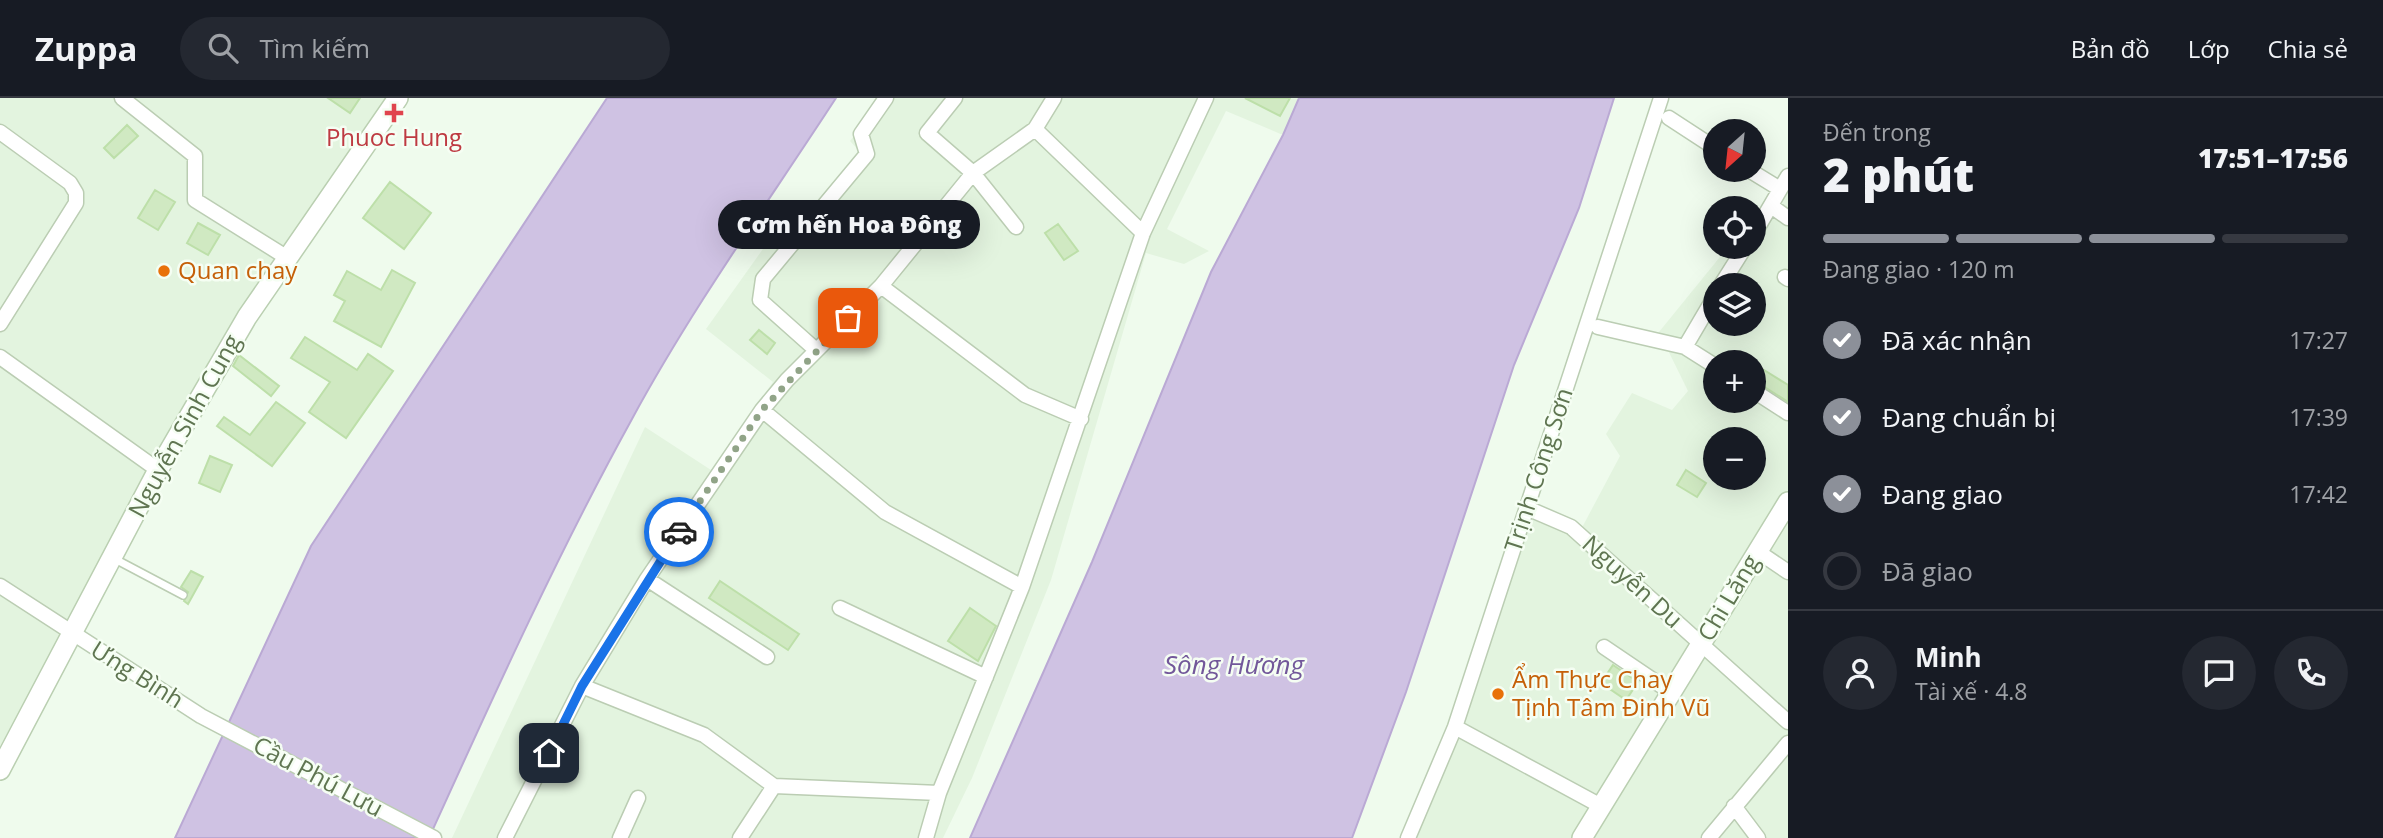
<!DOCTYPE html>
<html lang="vi">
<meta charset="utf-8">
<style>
:root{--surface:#171b24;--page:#242831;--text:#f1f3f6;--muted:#9ea1a6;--line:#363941;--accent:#8c9099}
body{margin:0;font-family:"Open Sans",sans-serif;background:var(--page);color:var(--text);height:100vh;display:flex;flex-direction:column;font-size:26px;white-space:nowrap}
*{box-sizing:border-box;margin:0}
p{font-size:23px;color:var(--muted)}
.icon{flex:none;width:38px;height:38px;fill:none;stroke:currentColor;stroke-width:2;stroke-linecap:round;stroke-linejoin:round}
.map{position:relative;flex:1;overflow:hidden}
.panel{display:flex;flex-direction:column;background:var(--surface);width:595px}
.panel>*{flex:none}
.needle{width:46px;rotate:207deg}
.fabs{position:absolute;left:1703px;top:21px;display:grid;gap:14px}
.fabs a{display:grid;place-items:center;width:63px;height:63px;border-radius:50%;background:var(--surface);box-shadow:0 7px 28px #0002;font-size:35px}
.pin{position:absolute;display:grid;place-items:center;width:60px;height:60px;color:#fff;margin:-30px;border-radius:14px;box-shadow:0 4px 10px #0006}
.courier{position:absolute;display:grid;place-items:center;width:70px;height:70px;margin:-35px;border:5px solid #1a73e8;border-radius:50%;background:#fff;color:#222;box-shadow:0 2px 9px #0007}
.bubble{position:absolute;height:49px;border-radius:24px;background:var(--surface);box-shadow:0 7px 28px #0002;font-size:23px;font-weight:800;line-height:49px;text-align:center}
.headline em{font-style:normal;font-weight:800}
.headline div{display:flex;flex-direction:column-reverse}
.headline{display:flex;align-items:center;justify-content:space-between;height:119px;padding:0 35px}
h1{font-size:46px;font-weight:800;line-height:52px}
.bar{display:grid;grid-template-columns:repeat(4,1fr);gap:10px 7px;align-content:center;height:84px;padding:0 35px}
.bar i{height:9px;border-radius:5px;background:var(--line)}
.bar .on{background:var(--accent)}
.bar p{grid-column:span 4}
.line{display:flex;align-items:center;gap:18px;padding:0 35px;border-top:2px solid var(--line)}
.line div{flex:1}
.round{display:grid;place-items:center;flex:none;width:74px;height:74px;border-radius:37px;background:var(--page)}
ol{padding:0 35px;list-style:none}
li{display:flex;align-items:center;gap:21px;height:77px}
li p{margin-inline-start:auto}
li .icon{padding:7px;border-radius:50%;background:var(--accent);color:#fff;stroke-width:4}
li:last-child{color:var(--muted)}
li i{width:38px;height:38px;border:4px solid var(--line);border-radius:50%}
header{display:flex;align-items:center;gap:42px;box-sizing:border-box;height:98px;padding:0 35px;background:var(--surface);border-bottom:2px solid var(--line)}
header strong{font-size:33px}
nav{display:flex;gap:38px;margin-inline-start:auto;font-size:24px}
.search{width:490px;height:63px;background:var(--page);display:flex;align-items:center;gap:18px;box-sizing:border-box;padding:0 24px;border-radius:38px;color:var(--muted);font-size:26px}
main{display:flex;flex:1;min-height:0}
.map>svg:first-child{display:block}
.residential{fill:#e3f4df;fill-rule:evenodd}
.water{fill:#cfc2e3;stroke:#baa9d4;stroke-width:2}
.building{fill:#d0e9c2;stroke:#bddfa9;stroke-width:2}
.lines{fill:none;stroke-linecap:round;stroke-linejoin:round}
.lane-casing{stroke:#bbcdb3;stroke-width:10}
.street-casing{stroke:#bbcdb3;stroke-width:17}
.secondary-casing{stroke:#bacfb1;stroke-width:22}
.lane{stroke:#fff;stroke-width:7}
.street{stroke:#fff;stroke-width:14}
.secondary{stroke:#fff;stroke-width:19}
.done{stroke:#91a488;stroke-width:7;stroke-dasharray:0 12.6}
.route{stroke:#1a73e8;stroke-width:9}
.health-dot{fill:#e0444e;stroke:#f5fef3;stroke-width:2.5}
.food-dot{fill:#e8710a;stroke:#f5fef3;stroke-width:2.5}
.labels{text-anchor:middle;stroke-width:5;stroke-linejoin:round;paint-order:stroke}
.health-label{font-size:24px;fill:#be3a42;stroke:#f5fef3}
.food-label{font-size:24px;fill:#c56008;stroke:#f5fef3;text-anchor:start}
.street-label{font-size:24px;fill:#5f7551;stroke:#f5fef3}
.water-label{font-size:26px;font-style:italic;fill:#72579a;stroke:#f5fef3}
</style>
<header>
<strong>Zuppa</strong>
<div class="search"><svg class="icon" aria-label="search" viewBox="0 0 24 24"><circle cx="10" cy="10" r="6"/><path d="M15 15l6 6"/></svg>Tìm kiếm</div>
<nav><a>Bản đồ</a><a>Lớp</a><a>Chia sẻ</a></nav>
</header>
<main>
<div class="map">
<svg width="1788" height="740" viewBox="0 0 1788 740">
<rect width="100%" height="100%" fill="#effbed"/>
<path class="residential" d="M0 0H395L291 143 0 648Z
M883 0H1299L1283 37 1226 13 1167 131 1209 153 1184 166 1146 155 1051 482 972 680 943 740H452L645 329 711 372 773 284 706 231 780 127 797 133 862 56 850 43Z
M1788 87V740H1415L1480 580 1526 415 1577 439 1620 358 1606 336 1632 295 1672 312 1688 293 1659 234 1728 149H1754V118L1772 94ZM1715 187H1754V226H1715ZM1715 264H1754V303H1715ZM1715 341H1754V380H1715Z"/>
<path class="water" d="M607 0H836C767 106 692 210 632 321 557 457 493 599 429 740H175L311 448Z
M1299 0H1614L1579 110 1514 267 1406 594 1352 740H970L1092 464 1211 174 1283 37Z"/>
<path class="building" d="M328 0H360L350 15Z
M1245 0H1290L1280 18Z
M127 27 138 38 114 60 104 50Z
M390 84 431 115 404 151 363 120Z
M155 92 175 104 158 132 138 120Z
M198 125 220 137 208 157 187 145Z
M1058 126 1078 153 1064 162 1045 135Z
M392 172 415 185 381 249 334 223 345 203 334 197 347 173 381 192Z
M759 232 775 245 767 256 750 242Z
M305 239 357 272 368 256 393 273 346 340 309 314 330 284 291 260Z
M239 257 279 288 271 298 233 268Z
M1764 272 1788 287V304L1757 284Z
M276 304 305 325 272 368 217 328 224 319 250 337Z
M210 358 232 367 220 394 199 385Z
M1686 372 1706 385 1697 399 1677 387Z
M191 473 203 479 188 506 184 503 188 494 181 489Z
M720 483 799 536 788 552 709 500Z
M970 510 996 528 978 563 948 543Z
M1613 567 1638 584 1626 602 1601 585Z"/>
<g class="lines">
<defs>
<path id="lane" d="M113 460 183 497"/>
<path id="street" d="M122 0 195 58V102L286 159
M955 0 927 35 973 75 1016 129
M1669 20 1715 50
M1035 31 1143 135
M0 34 70 85 76 95V105L0 226
M1749 72 1780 91
M1771 108 1788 120
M1754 136 1788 78
M1785 179 1788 181
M1721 187 1745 149
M881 188 1025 297 1081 321
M1598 229 1685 249 1715 268
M1685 249 1715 198
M816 252 760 202 763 181 867 56 861 36 886 0
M0 259 158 372
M1754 293 1788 315
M762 312 885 414 1022 489
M1527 410 1571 429 1788 624
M1757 453 1788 474
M647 481 767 559
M0 488 201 618 434 740
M840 510 986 579
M1604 549 1672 595
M582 588 704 637 774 688 939 695
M1455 629 1601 708
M1734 708 1758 740
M505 740 582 588 647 481 762 312 787 282 881 188 973 75 1035 31 1054 0
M620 740 638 700
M740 740 774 688
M926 740 939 695 1022 489 1143 135 1206 0
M1408 740 1455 629 1661 0
M1709 740 1788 645"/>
<path id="secondary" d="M0 672 158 372 247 219 398 0
M1582 740 1788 404"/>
</defs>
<use href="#lane" class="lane-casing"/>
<use href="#street" class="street-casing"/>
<use href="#secondary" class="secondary-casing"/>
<use href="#lane" class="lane"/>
<use href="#street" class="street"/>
<use href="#secondary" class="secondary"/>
</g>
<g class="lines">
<path class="done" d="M679 434 762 312 848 220"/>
<path class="route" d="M549 655 582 588 679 434"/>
</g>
<path class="health-dot" d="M390.5 4.5h7v7h7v7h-7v7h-7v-7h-7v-7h7z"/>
<g class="food-dot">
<circle cx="164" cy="173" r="7"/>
<circle cx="1498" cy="596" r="7"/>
</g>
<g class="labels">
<g class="health-label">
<text x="394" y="48">Phuoc Hung</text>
</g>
<g class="food-label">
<text x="178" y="181">Quan chay</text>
<text x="1512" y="590">Ẩm Thực Chay<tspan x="1512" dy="28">Tịnh Tâm Đinh Vũ</tspan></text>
</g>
<g class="street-label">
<text transform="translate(185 328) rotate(-61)" y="8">Nguyễn Sinh Cung</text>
<text transform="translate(1539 372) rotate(-72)" y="8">Trịnh Công Sơn</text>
<text transform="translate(1632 484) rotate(42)" y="8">Nguyễn Du</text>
<text transform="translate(1729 500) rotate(-59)" y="8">Chi Lăng</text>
<text transform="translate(137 577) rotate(32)" y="8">Ưng Bình</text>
<text transform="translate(318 679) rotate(28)" y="8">Cầu Phú Lưu</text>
</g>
<g class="water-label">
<text x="1234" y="576">Sông Hương</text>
</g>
</g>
</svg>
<div class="fabs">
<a><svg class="needle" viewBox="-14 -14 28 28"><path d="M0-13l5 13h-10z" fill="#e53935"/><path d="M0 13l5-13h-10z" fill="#9ea1a6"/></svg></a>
<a><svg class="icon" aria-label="locate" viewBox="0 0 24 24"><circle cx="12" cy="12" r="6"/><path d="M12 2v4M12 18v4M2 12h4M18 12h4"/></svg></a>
<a><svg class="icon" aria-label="layers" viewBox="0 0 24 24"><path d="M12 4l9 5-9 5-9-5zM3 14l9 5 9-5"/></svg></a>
<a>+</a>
<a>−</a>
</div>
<div class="pin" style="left:848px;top:220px;background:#ea580c"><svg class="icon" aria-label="bag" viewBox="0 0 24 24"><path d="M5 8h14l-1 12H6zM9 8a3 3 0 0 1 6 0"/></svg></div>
<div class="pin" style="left:549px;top:655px;background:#1f2937"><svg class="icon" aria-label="home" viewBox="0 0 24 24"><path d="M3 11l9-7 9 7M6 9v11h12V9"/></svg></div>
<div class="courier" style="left:679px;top:434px"><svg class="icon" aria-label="car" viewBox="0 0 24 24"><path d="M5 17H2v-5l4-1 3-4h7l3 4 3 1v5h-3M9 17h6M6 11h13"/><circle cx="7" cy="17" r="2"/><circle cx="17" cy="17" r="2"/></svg></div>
<div class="bubble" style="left:718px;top:102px;width:262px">Cơm hến Hoa Đông</div>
</div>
<section class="panel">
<div class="headline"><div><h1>2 phút</h1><p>Đến trong</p></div><em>17:51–17:56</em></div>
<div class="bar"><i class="on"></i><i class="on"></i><i class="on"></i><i></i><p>Đang giao · 120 m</p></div>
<ol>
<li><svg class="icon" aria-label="check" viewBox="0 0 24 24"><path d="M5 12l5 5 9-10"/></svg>Đã xác nhận<p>17:27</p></li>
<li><svg class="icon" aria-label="check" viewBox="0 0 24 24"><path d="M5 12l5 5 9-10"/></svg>Đang chuẩn bị<p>17:39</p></li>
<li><svg class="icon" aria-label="check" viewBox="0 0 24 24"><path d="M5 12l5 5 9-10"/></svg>Đang giao<p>17:42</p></li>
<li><i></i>Đã giao</li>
</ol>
<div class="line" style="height:126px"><a class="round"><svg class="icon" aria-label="person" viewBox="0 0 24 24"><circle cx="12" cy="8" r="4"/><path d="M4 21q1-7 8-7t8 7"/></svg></a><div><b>Minh</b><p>Tài xế · 4.8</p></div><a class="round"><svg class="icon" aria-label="chat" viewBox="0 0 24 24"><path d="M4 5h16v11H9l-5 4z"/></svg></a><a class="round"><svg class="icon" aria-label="phone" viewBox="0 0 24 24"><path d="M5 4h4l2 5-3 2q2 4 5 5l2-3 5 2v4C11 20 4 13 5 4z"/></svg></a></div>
</section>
</main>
